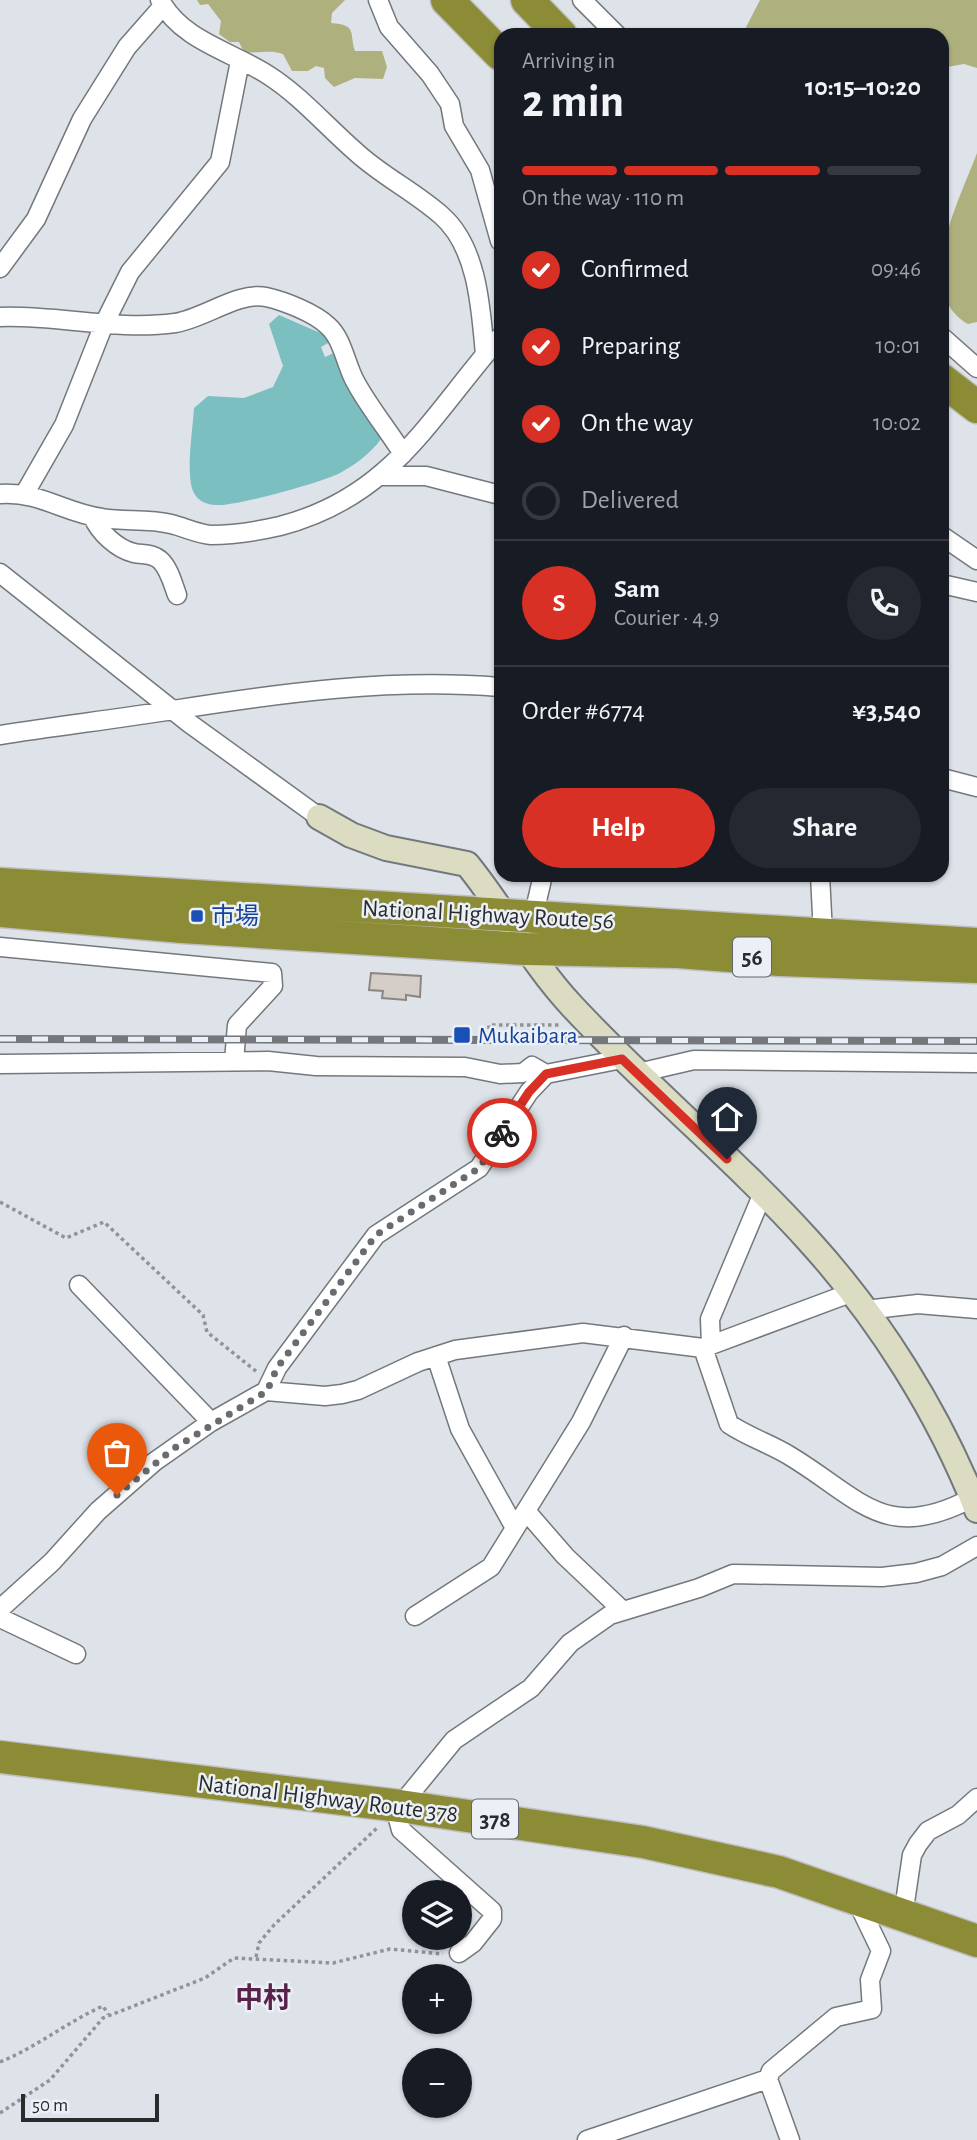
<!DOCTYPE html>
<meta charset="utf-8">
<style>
:root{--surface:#171b24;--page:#242831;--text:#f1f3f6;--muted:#9ea1a6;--line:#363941;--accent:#d93025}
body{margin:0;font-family:"Alegreya Sans","Noto Sans JP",sans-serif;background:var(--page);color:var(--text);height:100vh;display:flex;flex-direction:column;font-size:26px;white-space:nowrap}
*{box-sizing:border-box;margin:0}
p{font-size:23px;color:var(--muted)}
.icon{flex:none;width:38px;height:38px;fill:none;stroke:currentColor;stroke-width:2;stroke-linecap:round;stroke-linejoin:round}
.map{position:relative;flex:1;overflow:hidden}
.panel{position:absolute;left:494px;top:28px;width:455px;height:854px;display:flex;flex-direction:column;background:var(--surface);border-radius:21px;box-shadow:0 2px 5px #0004}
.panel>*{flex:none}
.controls{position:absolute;left:402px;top:1880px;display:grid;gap:14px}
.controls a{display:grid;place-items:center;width:70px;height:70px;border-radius:50%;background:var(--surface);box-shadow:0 2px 5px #0004;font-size:35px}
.scale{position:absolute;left:21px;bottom:18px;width:138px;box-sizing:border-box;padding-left:7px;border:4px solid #292b2d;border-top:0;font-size:19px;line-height:24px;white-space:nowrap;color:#292b2d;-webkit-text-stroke:5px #ebf0f6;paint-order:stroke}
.pin{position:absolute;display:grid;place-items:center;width:60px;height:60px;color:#fff;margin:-72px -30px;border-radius:50% 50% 50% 0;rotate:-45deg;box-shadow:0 0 7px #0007}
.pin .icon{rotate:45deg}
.courier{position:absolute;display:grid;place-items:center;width:70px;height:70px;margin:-35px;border:5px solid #d93025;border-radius:50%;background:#fff;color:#222;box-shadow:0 2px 9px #0007}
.head em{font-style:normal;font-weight:700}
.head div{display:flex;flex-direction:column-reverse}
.head{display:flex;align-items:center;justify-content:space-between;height:119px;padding:0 28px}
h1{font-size:46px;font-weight:700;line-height:52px}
.bar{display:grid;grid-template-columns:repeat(4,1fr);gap:10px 7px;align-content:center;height:84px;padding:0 28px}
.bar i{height:9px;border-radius:5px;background:var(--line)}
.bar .on{background:var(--accent)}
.bar p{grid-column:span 4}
.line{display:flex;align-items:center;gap:18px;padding:0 28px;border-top:2px solid var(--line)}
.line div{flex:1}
.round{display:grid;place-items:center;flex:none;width:74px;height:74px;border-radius:37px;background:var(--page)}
ol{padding:0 28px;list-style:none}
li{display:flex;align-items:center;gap:21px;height:77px}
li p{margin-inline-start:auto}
li .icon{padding:7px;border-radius:50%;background:var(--accent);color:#fff;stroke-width:4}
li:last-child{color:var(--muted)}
li i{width:38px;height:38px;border:4px solid var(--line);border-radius:50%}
.primary-button{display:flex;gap:14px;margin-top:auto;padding:14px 28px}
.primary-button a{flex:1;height:80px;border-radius:42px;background:var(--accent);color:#fff;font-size:28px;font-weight:700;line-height:80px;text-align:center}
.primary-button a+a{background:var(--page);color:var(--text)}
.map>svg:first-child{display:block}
.forest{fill:#aeb17e}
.water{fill:#7bbfc1}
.building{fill:#d4cdc8;stroke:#8c8682;stroke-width:2}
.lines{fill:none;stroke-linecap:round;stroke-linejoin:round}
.street-casing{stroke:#73787d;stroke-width:21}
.secondary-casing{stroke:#73787d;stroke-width:28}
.highway-casing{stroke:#bfbfc0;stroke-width:35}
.path{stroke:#8f9498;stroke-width:3.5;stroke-dasharray:3.5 3.5;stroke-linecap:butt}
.street{stroke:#fff;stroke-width:18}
.secondary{stroke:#dcdcc3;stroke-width:24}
.highway{stroke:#8c8b36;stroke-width:32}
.rail-casing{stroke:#74777b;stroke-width:8}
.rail{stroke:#ebf0f6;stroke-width:5;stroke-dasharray:16;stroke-linecap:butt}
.done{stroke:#686b6f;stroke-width:7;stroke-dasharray:0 12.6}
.route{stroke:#d93025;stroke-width:9}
.transit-dot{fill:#1a4fb4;stroke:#ebf0f6;stroke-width:2.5}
.labels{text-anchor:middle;stroke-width:5;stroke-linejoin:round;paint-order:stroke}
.shield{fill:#ebf0f6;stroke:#636669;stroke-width:2}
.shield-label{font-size:23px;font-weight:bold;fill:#292b2d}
.street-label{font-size:24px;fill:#292b2d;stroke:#ebf0f6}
.transit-label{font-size:24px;fill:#164399;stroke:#ebf0f6;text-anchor:start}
.quarter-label{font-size:28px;font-weight:bold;fill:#5a214a;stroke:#ebf0f6}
</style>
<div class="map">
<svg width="977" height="2140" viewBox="0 0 977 2140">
<rect width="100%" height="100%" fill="#dde3e9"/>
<path class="forest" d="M197 0H345L332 13 331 23C358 25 349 33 355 51H382L387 67 383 79 355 78 334 87 325 78 324 68 316 66 308 71H292L283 54C269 49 258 54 244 52L239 42H230L219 34 221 21 208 4 200 5Z
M760 0H977V68L964 64 942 68V35H742Z
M977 153V322L968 324C911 291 960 199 977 153Z"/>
<path class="water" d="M279 315 325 335 330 342 321 347 325 357 336 352C339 365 343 378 350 390 362 408 374 419 381 439 371 453 355 465 340 473 323 482 234 507 216 505 207 505 198 501 194 493 185 478 193 427 194 408L208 396 244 398 273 387 283 366 269 324Z"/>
<path class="building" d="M371 973 421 976 420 997 406 995V1000L382 998 383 991 369 990Z"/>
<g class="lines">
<defs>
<path id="street" d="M160 0C182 41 231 51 268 75 301 96 326 126 356 152 382 176 415 192 442 216 478 248 481 310 485 355
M378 0 389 27 430 74 450 104 454 126 480 170 500 241
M582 0 617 35
M0 268 36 219 82 119 127 47 163 6
M0 317C58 315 117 331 175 323 203 319 239 291 266 297 284 301 315 313 328 326 343 339 346 366 356 383 369 407 388 430 403 454
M942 337 977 368
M382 476H426L500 495
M25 493 64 425 104 324 130 272 220 162 240 61
M0 494C40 491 64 513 102 518 124 522 148 518 171 524 184 527 197 534 211 535 234 535 258 531 280 526 392 497 430 417 500 337
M93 517C99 532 117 549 134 553 143 555 152 553 160 560 169 568 173 584 177 595
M942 536 977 560
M0 573 189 723 319 817
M942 584 977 592
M0 735C58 726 116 719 173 710 281 693 391 678 500 687
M942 778 977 787
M820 875 823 934
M533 918 543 875
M0 947 272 973 273 986 237 1025 234 1061
M0 1064 268 1061 316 1066 465 1067 500 1074 523 1073 532 1066 546 1074
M638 1073 694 1060 977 1063
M79 1285 211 1422
M865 1310 918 1304 977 1309
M711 1345 710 1319 763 1193
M703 1348 729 1424C748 1437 771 1444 790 1456 861 1499 885 1544 972 1498
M436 1356 460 1429 515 1528
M266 1391 277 1368 376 1235 479 1168 529 1092 546 1074 622 1059
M526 1511 565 1556 622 1610
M0 1609 52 1562 98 1511 154 1462 211 1422 266 1391 325 1396 342 1394 358 1390 418 1362 455 1350 583 1333 703 1348 853 1292
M415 1616 491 1567 581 1422 624 1336
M0 1618 76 1654
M903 1916 912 1855 918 1844 928 1831 958 1815 977 1798
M459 1953 473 1943 492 1919V1911L401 1830 398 1819 400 1806 454 1740 531 1688 570 1643 610 1615 699 1588 733 1574 882 1577 916 1573 942 1566 977 1546
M768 2079 771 2071 836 2017 872 2009 870 1980 881 1951 856 1899
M587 2140 768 2079 790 2140"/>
<path id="secondary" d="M319 817 351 835 386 848 467 864C504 909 531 962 571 1005 647 1087 734 1158 809 1241 879 1318 939 1413 977 1510"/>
<path id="highway" d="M447 0 500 54
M527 0 561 35
M942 380 977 407
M0 884 977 944
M0 911 182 927 526 949 678 952 780 960 977 967
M0 1757 400 1806 643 1842 779 1872 977 1941"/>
</defs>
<use href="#street" class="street-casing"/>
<use href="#secondary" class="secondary-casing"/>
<use href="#highway" class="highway-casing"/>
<path class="path" d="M489 1029V1025H560
M0 1202 66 1238 104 1222 203 1315 207 1332 257 1372
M256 1957 259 1943 274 1925 377 1828
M0 2062C37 2047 67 2022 103 2006L108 2014
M0 2113 50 2080 103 2018 205 1978 234 1958 333 1963 390 1949 443 1954"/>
<use href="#street" class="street"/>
<use href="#secondary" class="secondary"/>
<use href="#highway" class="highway"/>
<defs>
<path id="rail" d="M0 1039 977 1041"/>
</defs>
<use href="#rail" class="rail-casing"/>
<use href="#rail" class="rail"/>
</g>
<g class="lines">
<path class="done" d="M117 1495 173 1449 267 1391 277 1368 376 1235 479 1168 502 1133"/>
<path class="route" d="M502 1133 529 1092 546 1074 622 1059 727 1159"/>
</g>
<g class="transit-dot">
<rect x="190" y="909" width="14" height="14" rx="3.5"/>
<rect x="453" y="1026" width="18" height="18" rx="3.5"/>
</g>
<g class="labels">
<g class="shield">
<rect x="733" y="937.5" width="38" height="39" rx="5"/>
<rect x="472" y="1799.5" width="46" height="39" rx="5"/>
</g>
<g class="shield-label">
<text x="752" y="965">56</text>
<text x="495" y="1827">378</text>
</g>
<g class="street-label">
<text transform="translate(488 914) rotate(3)" y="8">National Highway Route 56</text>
<text transform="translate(328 1798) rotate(7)" y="8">National Highway Route 378</text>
</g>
<g class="transit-label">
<text x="211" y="924">市場</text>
<text x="478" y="1043">Mukaibara</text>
</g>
<g class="quarter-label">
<text x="263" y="2007">中村</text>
</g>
</g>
</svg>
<div class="controls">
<a><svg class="icon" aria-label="layers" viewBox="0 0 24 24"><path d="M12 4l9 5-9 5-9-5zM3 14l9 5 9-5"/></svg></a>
<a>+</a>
<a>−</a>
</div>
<div class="scale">50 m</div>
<div class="pin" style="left:117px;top:1495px;background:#ea580c"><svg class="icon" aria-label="bag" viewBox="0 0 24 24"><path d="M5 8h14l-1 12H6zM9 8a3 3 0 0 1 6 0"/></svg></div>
<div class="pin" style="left:727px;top:1159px;background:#1f2937"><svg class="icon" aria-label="home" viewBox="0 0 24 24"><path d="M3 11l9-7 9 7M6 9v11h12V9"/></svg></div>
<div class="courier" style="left:502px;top:1133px"><svg class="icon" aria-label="bike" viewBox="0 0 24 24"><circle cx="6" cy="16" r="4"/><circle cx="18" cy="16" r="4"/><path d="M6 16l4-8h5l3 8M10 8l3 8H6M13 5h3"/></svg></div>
<section class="panel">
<div class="head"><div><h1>2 min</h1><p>Arriving in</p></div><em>10:15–10:20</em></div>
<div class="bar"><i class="on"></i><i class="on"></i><i class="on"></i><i></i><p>On the way · 110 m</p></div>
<ol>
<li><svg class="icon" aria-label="check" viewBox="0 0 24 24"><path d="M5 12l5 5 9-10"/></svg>Confirmed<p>09:46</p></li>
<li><svg class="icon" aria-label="check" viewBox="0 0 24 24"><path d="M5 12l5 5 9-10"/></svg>Preparing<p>10:01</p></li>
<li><svg class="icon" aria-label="check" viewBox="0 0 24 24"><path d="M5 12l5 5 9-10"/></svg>On the way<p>10:02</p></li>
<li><i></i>Delivered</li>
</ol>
<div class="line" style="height:126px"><b class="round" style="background:var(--accent);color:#fff">S</b><div><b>Sam</b><p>Courier · 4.9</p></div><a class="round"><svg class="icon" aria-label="phone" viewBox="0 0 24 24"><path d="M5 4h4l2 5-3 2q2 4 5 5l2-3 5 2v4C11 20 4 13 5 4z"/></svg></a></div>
<div class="line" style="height:91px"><div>Order #6774</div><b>¥3,540</b></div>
<div class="primary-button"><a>Help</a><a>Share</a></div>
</section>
</div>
